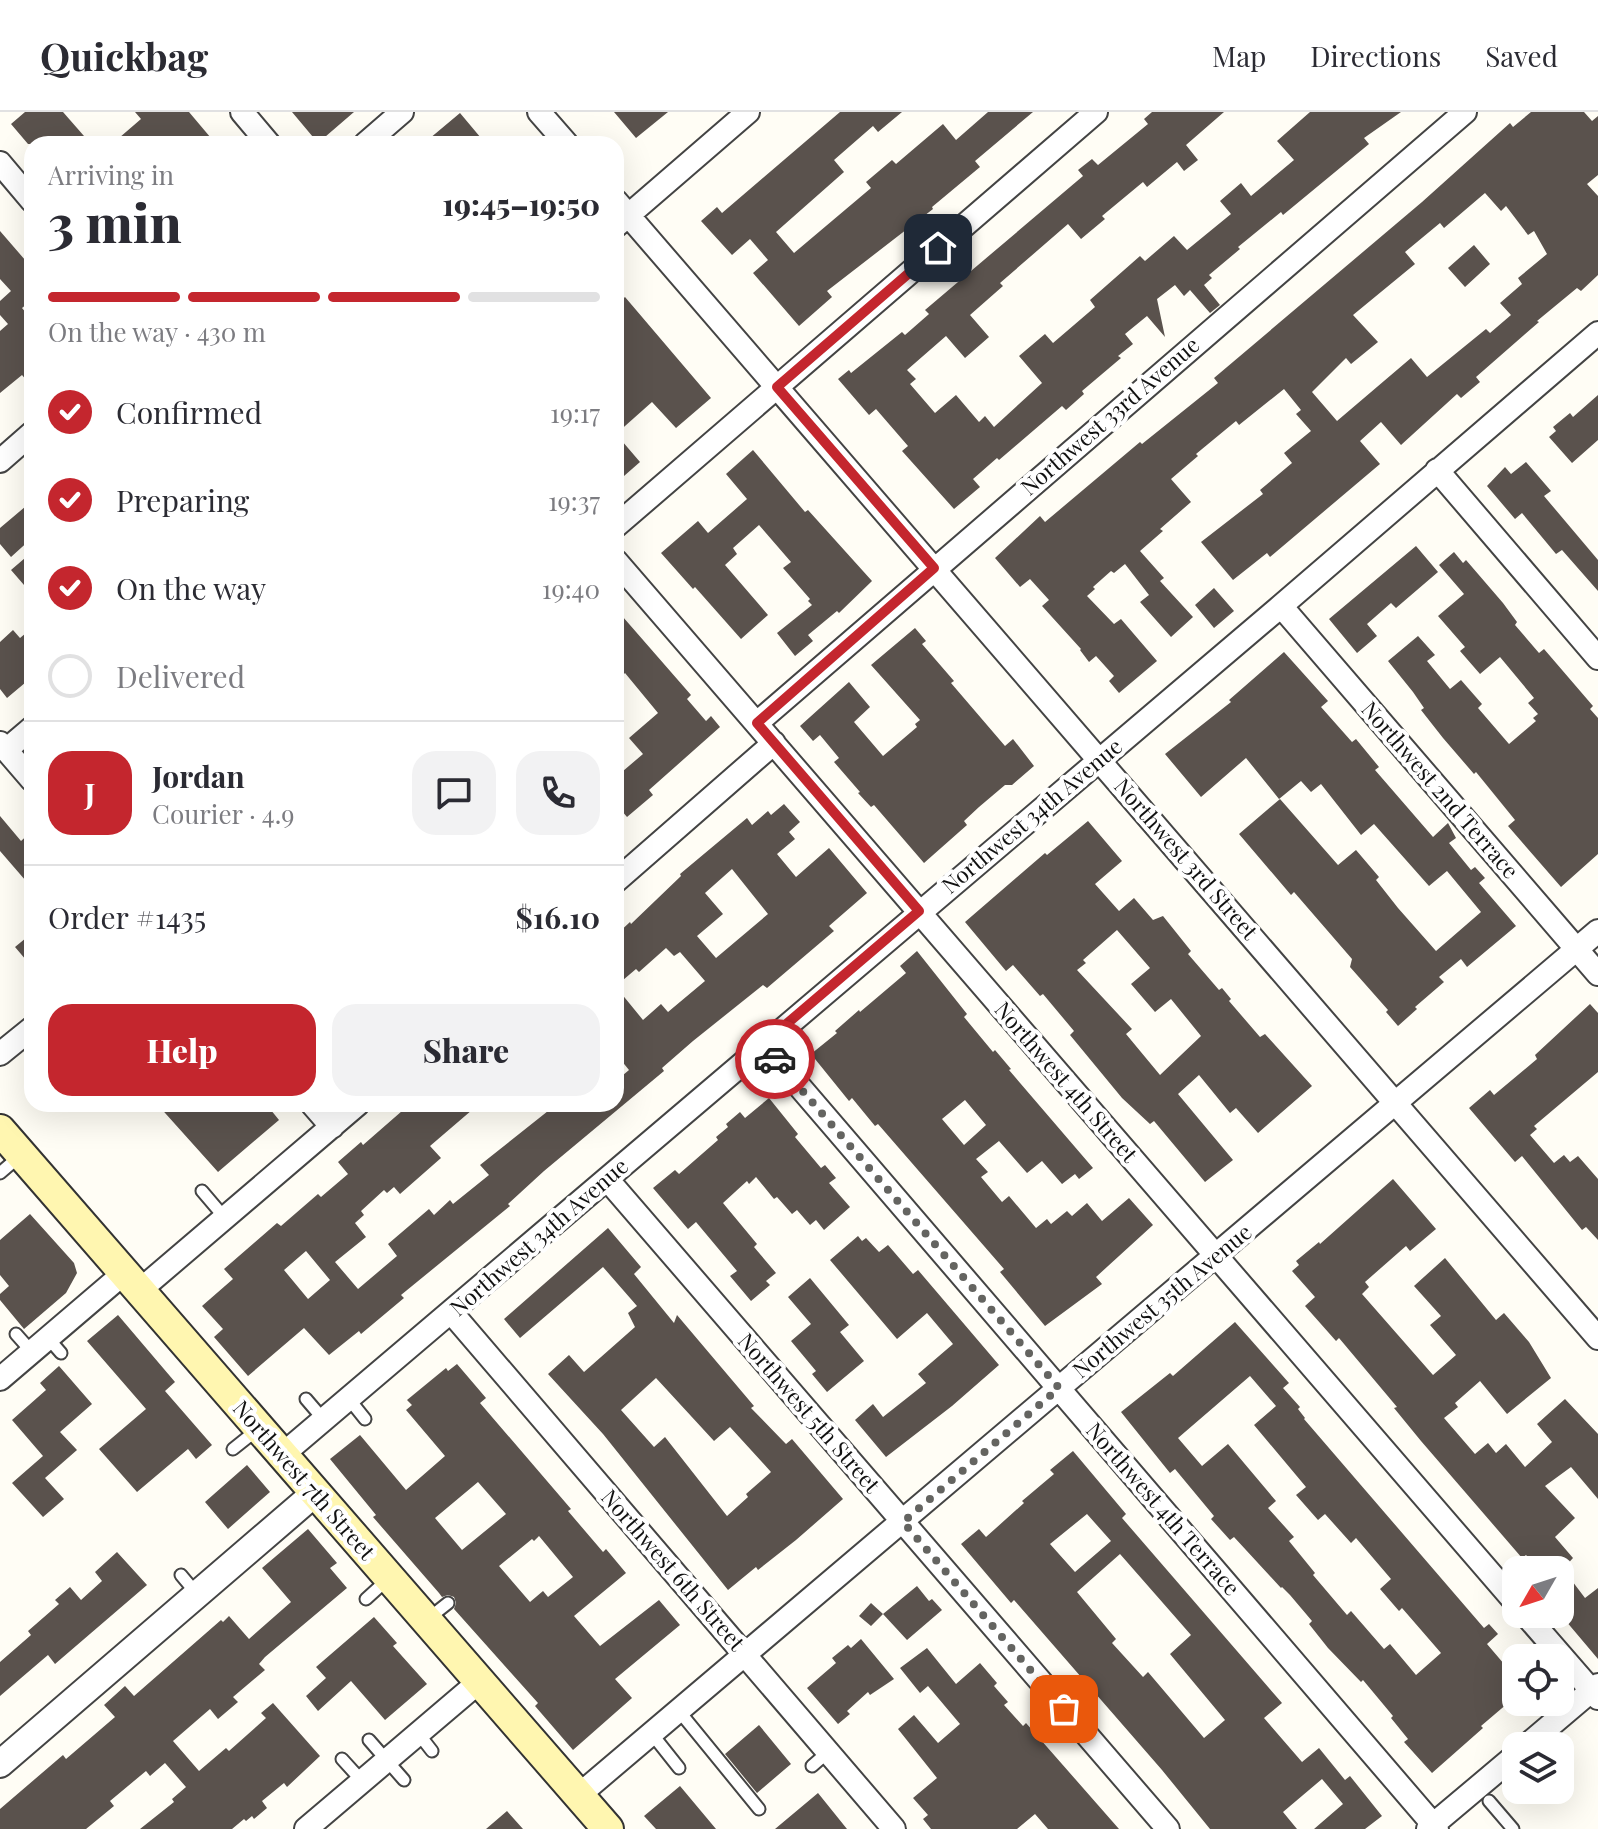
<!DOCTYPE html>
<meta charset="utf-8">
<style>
:root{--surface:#fff;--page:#f2f2f3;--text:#2b2b33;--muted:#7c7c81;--line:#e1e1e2;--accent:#c4262e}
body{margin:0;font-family:"Playfair Display",serif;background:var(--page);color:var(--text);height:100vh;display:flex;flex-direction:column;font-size:30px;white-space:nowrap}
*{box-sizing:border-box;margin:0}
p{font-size:26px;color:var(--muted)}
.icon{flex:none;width:44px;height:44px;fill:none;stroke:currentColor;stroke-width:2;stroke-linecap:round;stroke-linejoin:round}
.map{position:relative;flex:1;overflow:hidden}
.drawer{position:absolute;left:24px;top:24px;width:600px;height:976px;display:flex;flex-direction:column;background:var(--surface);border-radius:24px;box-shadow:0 8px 32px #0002}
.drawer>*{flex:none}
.needle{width:52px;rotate:231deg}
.controls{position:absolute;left:1502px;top:1444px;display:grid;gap:16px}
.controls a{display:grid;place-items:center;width:72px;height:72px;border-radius:16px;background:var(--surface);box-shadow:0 8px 32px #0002;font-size:40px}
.pin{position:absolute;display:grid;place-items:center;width:68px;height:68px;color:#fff;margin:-34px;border-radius:16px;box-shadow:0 4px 12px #0006}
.courier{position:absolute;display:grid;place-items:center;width:80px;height:80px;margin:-40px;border:6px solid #c4262e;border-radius:50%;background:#fff;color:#222;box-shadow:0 2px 10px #0007}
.summary em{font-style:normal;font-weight:800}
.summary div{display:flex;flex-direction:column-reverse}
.summary{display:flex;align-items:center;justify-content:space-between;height:136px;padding:0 24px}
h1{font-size:52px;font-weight:800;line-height:60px}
.bar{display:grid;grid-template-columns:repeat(4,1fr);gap:12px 8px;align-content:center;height:96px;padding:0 24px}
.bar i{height:10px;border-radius:6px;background:var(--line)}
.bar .active{background:var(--accent)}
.bar p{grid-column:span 4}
.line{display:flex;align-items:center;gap:20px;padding:0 24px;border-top:2px solid var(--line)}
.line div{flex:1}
.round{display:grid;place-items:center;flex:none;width:84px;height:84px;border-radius:24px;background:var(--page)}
ol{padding:0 24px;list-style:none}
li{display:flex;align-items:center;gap:24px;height:88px}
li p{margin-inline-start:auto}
li .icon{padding:8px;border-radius:50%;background:var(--accent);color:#fff;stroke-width:4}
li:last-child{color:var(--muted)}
li i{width:44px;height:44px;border:4px solid var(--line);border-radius:50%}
.cta{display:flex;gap:16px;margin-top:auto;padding:16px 24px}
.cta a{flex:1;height:92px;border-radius:24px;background:var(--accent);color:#fff;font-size:32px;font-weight:800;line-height:92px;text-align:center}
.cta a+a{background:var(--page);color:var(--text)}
header{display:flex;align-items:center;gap:48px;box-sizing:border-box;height:112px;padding:0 40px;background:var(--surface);border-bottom:2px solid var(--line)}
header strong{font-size:38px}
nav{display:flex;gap:44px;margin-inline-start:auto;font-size:28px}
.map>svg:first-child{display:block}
.building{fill:#5a524d;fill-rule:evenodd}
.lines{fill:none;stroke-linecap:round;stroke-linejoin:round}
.service-casing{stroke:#444;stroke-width:15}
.minor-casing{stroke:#444;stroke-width:26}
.tertiary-casing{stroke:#444;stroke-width:30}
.secondary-casing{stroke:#333;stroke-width:34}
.service{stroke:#fff;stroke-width:11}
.minor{stroke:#fff;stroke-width:22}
.tertiary{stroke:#fff;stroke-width:26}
.secondary{stroke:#fff6b0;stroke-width:30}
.done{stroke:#646461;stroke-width:8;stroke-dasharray:0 14.4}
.route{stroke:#c4262e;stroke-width:10}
.labels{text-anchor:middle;stroke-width:8;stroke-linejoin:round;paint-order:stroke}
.street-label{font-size:22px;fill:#111;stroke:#fff}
</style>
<header>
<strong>Quickbag</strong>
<nav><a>Map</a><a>Directions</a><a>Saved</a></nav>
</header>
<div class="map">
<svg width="1598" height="1717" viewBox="0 0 1598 1717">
<rect width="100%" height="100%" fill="#fffdf5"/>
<path class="building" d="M25 0H63L91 32H28L11 12Z
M135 0H189L216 32H112L141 7Z
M292 0H354L318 31Z
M614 0H668L636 26Z
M840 0H902L878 20 873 14 834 48 844 60 776 120 794 141 871 76 866 70 892 48 896 52 943 12 956 28 988 0H1033L975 49 980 55 932 95 933 97 827 179 832 185 799 214 753 161 768 148 750 127 732 143 701 109 717 95 722 101Z
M1152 0H1224L1186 33 1198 48 1184 59 1177 50 1147 75 1143 70 1102 104 1105 107 1081 127 1068 112 1000 171 1003 174 970 203 989 225 965 246 946 224 907 258 916 267 910 272 935 301 956 283 979 310 985 304 994 315 1042 271 1019 244 1045 222 1053 231 1095 195 1090 188 1140 144 1145 149 1174 124 1187 138 1231 102 1220 89 1241 71 1251 84 1294 48 1277 29 1310 0H1401L1364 26 1369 32 1283 103 1281 100 1238 135 1240 137 1209 163 1212 166 1204 173 1220 193 1210 201 1190 178 1184 184 1175 173 1157 187 1165 225 1147 204 1125 222 1133 232 1118 244 1121 246 1082 279 1084 282 1066 298 1062 294 999 348 997 346 973 367 980 375 954 397 902 339 908 334 876 297 869 303 838 267 849 258 851 261 902 220 905 223 929 202 925 198 1083 64 1078 58 1092 47 1098 53 1148 12 1144 7Z
M1531 0H1584L1592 9 1598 4V63L1587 72 1598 84V163L1581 179 1577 176 1537 209 1539 210 1476 265 1480 270 1461 286 1457 282 1401 333 1381 310 1360 329 1380 352 1270 445 1267 441 1233 468 1201 430 1263 382 1260 378 1292 351 1284 341 1311 319 1296 302 1301 298 1284 277 1239 313 1236 309 1196 342 1198 344 1171 367 1191 390 1160 417 1163 419 1140 439 1164 466 1160 469 1193 505 1171 525 1140 490 1149 483 1125 452 1114 461 1111 459 1093 475 1095 477 1087 484 1114 512 1121 507 1157 549 1119 581 1109 569 1114 564 1096 544 1089 550 1080 538 1081 537 1042 494 1049 488 1030 467 1020 475 995 446 1040 404 1045 410 1140 330 1142 332 1218 271 1214 266 1422 90 1510 11 1513 15ZM1485 81 1501 99 1506 94 1528 123 1534 119 1547 142 1518 166 1522 172 1500 191 1511 203 1490 221 1486 217 1427 265 1411 246 1337 309 1312 280 1346 246 1351 252 1378 230 1353 203 1415 152 1405 140 1440 111 1444 116Z
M460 1 486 32H423Z
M0 119 32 156V188L22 196 32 208V275L22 263 0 281V219L8 212 0 203V189L11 179 0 167Z
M1474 133 1490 152 1465 175 1448 156Z
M625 185 711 286 676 316 652 290 616 322V193Z
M1598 283V328L1572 351 1549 325 1556 319 1553 315 1570 301 1573 305Z
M616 322 640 350 616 371Z
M753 338 805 400 808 398 872 469 839 501 837 499 808 523 813 529 795 544 777 521 812 493 808 489 810 487 783 456 791 450 759 413 733 436 737 442 725 453 768 503 741 527 695 475 693 477 661 441 698 409 708 421 747 387 726 362Z
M1526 350 1551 379 1544 384 1598 448V479L1562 438 1556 442 1522 401 1515 407 1487 374 1505 355 1511 362Z
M32 389V426L11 445 0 432V416Z
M1416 434 1438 460 1396 496 1391 491 1367 512 1377 524 1357 541 1329 507Z
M1454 440 1463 451 1466 448 1503 491 1517 510 1515 513 1539 541 1544 537 1593 594 1590 597 1598 606V742L1561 775 1508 714 1515 708 1476 660 1474 662 1443 626 1421 598 1424 596 1413 580 1388 549 1418 524 1435 543 1427 549 1450 577 1461 568 1482 592 1478 596 1509 632 1536 609 1533 606 1538 602 1528 591 1534 586 1500 545 1480 562 1460 539 1465 535 1438 504 1464 482 1439 453Z
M25 446 32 454V466L24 473 11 458Z
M1214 476 1234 499 1214 516 1195 493Z
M616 497 691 583 687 587 706 609 711 604 720 615 649 678 653 683 627 705 616 692V665L643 642 629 626 658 601 625 561 623 563 616 555Z
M32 516V565L7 586 0 577V530L13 518 20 526Z
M915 516 926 529 922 532 954 569 951 571 1005 634 1013 627 1034 654 1012 673H1005L979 695 964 709 967 713 924 751 874 693 871 695 858 681 860 680 834 650 839 646 820 623 813 629 800 614 849 570 870 595 854 610 883 644 917 615 915 612 920 608 871 553Z
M1284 540 1328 589 1321 595 1352 630 1356 627 1379 655 1375 658 1433 725 1448 711 1456 726 1449 731 1471 758 1475 755 1485 766 1479 771 1516 814 1467 855 1461 847 1439 865 1444 870 1415 895 1417 897 1398 914 1386 900 1388 898 1350 855 1352 847 1294 780 1291 783 1239 722 1280 687 1338 753 1356 738 1379 765 1376 768 1398 796 1436 839 1481 800 1447 759 1429 774 1374 712 1361 723 1321 672 1311 680 1301 669 1279 687 1246 646 1201 685 1165 642 1231 590 1229 588Z
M784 692 800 710 789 720 795 727 777 742 796 765 829 736 867 781 829 814 834 819 767 876 763 873 693 929 662 956 664 959 544 1059 508 1092 510 1094 401 1183 404 1186 361 1222 359 1219 329 1243 304 1216 248 1264 214 1225 223 1217 202 1194 233 1167 224 1157 277 1111 281 1114 318 1082 321 1085 348 1062 338 1050 361 1030 363 1033 410 992H479L430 1034 441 1046 400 1082 394 1075 387 1081 384 1078 361 1099 364 1103 355 1111 366 1125 335 1150 358 1177 397 1144 388 1132 429 1097 434 1103 450 1088 453 1092 489 1063 480 1053 548 999 542 992H616V969L629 958 616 942V875L643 908 661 892 668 900 705 869 680 840 674 844 666 836 639 860 636 857 616 874V823L630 810 631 812 681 764 680 762 747 706 752 713 768 699 771 703ZM732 757 768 802 716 846 697 824 723 802 705 781ZM306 1139 330 1168 308 1187 284 1158Z
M0 704 21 729 32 719V776L0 739Z
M1088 709 1122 749 1095 772 1119 799 1134 786 1153 808 1163 804 1191 839 1188 842 1219 878 1222 876 1231 887 1229 889 1260 925 1265 922 1312 974 1258 1021 1236 996 1230 1001 1199 963 1178 982 1233 1048 1205 1070 1154 1009 1150 1012 1122 986 1070 923 1074 919 1043 882 1040 884 1013 853 1006 859 965 810 1045 741 1047 743ZM1117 818 1150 856 1131 872 1155 900 1171 887 1201 924 1160 963 1126 922 1132 917 1077 858 1086 851 1083 848Z
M32 821V855L15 835Z
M917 839 967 902 964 905 993 940 995 938 1011 957 1009 958 1093 1056 1079 1067 1075 1062 1062 1072 1042 1049 1027 1061 999 1029 976 1047 988 1060 981 1065 1002 1090 1009 1084 1036 1116 1047 1107 1051 1112 1067 1099 1072 1104 1087 1091 1102 1109 1129 1086 1153 1113 1096 1165 1102 1172 1045 1214 1000 1160 1004 1157 878 1012 875 1014 852 986 849 989 811 942 837 921 835 919 859 898 860 900 906 861 900 854ZM965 988 986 1013 964 1033 942 1007Z
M1590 892 1598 901V960L1534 1014 1537 1017 1530 1023 1554 1051 1564 1043 1570 1050 1578 1044 1598 1067V1128L1586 1115 1582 1118 1522 1044 1515 1050 1469 996 1490 978 1494 983 1537 947 1535 943Z
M769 986 798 1022 795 1025 821 1056 825 1053 836 1066 829 1071 850 1095 824 1118 816 1108 810 1113 797 1098 792 1102 777 1085 774 1087 756 1065 749 1072 747 1069 723 1091 757 1132 754 1135 776 1161 766 1169 770 1173 751 1189 730 1164 737 1159 696 1110 688 1117 653 1076 675 1058 679 1062 718 1028 716 1025 728 1015 726 1012 740 1000 745 1006Z
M157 992H266L279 1008 218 1060Z
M1393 1067 1436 1117 1410 1139 1406 1134 1365 1170 1369 1175 1362 1182 1433 1263 1456 1243 1430 1213 1441 1204 1414 1174 1445 1146 1496 1208 1504 1201 1529 1230 1551 1266 1507 1302 1480 1269 1455 1291 1458 1295 1444 1306 1475 1342 1488 1331 1496 1341 1506 1332 1525 1355 1552 1330 1537 1312 1565 1287 1598 1322V1387L1571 1355 1545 1374 1575 1406 1555 1425 1573 1446 1563 1457 1585 1486 1598 1476V1547L1560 1502V1458H1540L1526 1443 1522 1446 1421 1329 1394 1296 1397 1295 1339 1226 1336 1229 1305 1194 1315 1185 1292 1159 1299 1153 1296 1149 1319 1130 1320 1132Z
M30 1102 74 1151 77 1161 66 1181 24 1217 0 1188V1182L9 1174 0 1163V1128Z
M608 1116 641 1155 634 1162 674 1211 677 1203 754 1294 751 1296 786 1332 792 1327 843 1387 796 1428 758 1458 756 1455 728 1478 603 1322 548 1262 569 1243 584 1260 635 1215 628 1201 637 1194 603 1155 520 1226 504 1207ZM656 1266 714 1329 730 1315 771 1360 746 1382 748 1385 727 1404 665 1325 654 1335 621 1298Z
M858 1124 862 1129 866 1126 879 1140 888 1133 913 1162 918 1158 999 1253 952 1294 886 1345 855 1308 873 1292 883 1305 926 1271 918 1262 953 1232 927 1201 897 1227 830 1148Z
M810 1166 849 1213 840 1220 864 1249 827 1280 812 1262 816 1259 791 1229 811 1212 788 1185Z
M118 1203 175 1270 165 1279 212 1333 196 1347 188 1337 137 1380 99 1337 146 1297 87 1229Z
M1235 1210 1289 1271 1283 1276 1300 1295 1298 1297 1305 1306 1304 1307 1484 1516 1489 1512 1498 1522 1487 1532 1516 1566V1600L1508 1591 1481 1614 1483 1616 1432 1661 1404 1630 1408 1627 1391 1606 1393 1604 1363 1568 1361 1570 1328 1536 1309 1512 1312 1509 1290 1483 1282 1475 1281 1476 1234 1425 1230 1428 1211 1407 1214 1404 1175 1357 1170 1361 1121 1300 1170 1261 1173 1264ZM1250 1264 1276 1294 1254 1313 1306 1375 1296 1383 1318 1408 1325 1402 1351 1431 1356 1426 1391 1467 1380 1477 1399 1499 1402 1496 1441 1541 1416 1563 1390 1532 1384 1537 1351 1499 1347 1503 1313 1463 1315 1461 1289 1429 1294 1425 1268 1396 1276 1389 1228 1332 1202 1354 1178 1326Z
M457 1252 486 1286 480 1291 571 1397 568 1399 603 1440 606 1437 626 1461 574 1504 600 1534 659 1488 680 1513 615 1567 632 1586 573 1638 535 1594 538 1591 454 1497 456 1491 454 1485 448 1483 442 1485 439 1481 373 1405 376 1403 330 1347 360 1323 406 1378 445 1344 406 1298 412 1293 407 1288 446 1256 448 1259ZM478 1370 506 1402 462 1438 435 1406ZM539 1424 573 1465 548 1485 543 1479 530 1490 499 1454 532 1427 534 1429Z
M59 1254 92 1292 60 1320 77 1338 45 1366 64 1387 43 1405 12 1371 43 1344 12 1308 46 1278 40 1271Z
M1073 1339 1126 1402 1122 1406 1282 1591 1264 1606 1302 1650 1319 1636 1345 1668 1350 1664 1382 1704 1365 1717H1314L1343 1692 1322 1667 1283 1700 1297 1717H1210L1162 1658 1014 1488 1011 1491 961 1432 979 1417 986 1425 1024 1391 1022 1389 1054 1362 1050 1358ZM1087 1402 1111 1429 1075 1460 1050 1432ZM1120 1442 1191 1523 1170 1542 1225 1608 1204 1626 1148 1560 1143 1565 1112 1531 1116 1527 1077 1480Z
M247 1353 270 1380 228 1417 205 1390Z
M308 1417 337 1451 330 1456 347 1476 265 1545 259 1552 265 1558 233 1585 238 1590 218 1607 210 1597 173 1629 199 1659 226 1636 229 1639 266 1606 261 1601 273 1591 320 1644 287 1675 284 1671 262 1689 267 1696 254 1707 252 1704 246 1709 244 1707 232 1717H140L174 1690 172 1687 186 1675 165 1651 150 1664 146 1659 110 1689 114 1694 86 1717H0V1697L63 1643 66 1647 115 1605 104 1593 125 1574 134 1584 221 1508 223 1510 229 1504 249 1527 291 1490 262 1456Z
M117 1440 147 1473 55 1552 48 1543 0 1584V1550L31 1523 28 1519 59 1492 55 1488 70 1475 81 1488 102 1469 95 1460Z
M917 1474 929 1489 932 1487 942 1498 907 1528 883 1502Z
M871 1491 883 1502 871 1514 859 1504Z
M374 1505 397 1531 393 1534 427 1572 385 1608 351 1569 318 1599 306 1584 326 1566 316 1555Z
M861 1527 894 1567 870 1583 868 1580 847 1599 850 1602 838 1612 807 1576 836 1551 832 1546 848 1533 851 1536Z
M927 1536 956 1572 980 1551 997 1571 994 1574 1008 1590 1004 1593 1023 1614 1026 1611 1119 1717H1048L1035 1702 1017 1717H931L923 1707 928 1703 913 1686 937 1666 898 1617 914 1603 938 1631 960 1612 928 1574 920 1581 900 1556Z
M759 1613 791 1652 757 1681 725 1642Z
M680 1674 716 1717H656L644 1704Z
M818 1681 847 1717H775Z
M507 1699 523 1717H486Z"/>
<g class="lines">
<defs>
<path id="service" d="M0 1061 21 1043
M202 1079 225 1106
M16 1222 32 1240
M48 1226 61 1241
M306 1287 324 1308
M349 1287 365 1307
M233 1337 258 1317
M181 1463 196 1481
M366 1487 388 1467
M429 1506 448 1491
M679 1599 759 1697
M418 1621 432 1639
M652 1622 679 1656
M369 1628 404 1668
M342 1647 362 1669
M812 1654 828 1640
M1489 1689 1513 1717"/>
<path id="minor" d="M242 0 269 32
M539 0 567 32
M365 32 402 0
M0 51 32 89
M616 89 1598 1226
M616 114 748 0
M0 349 32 321
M1437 358 1598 546
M616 414 1096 0
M616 449 1516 1491
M1281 494 1598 862
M757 611 1465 0
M0 631 32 668
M6 638 32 616
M616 769 774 631
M763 932 1437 1717
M0 942 32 916
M312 992 332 1015
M607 1067 1168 1717
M139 1179 358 992
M451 1200 894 1717
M0 1267 123 1162
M282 1343 1281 494 1598 221
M1525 1502 1598 1586
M1526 1634 1598 1573
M579 1683 1598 819
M306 1717 480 1569
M1428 1717 1516 1643"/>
<path id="tertiary" d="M0 1652 315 1381"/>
<path id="secondary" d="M0 1018 608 1717"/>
</defs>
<use href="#service" class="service-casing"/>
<use href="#minor" class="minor-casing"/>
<use href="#tertiary" class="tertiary-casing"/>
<use href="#secondary" class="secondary-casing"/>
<use href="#service" class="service"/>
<use href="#minor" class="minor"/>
<use href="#tertiary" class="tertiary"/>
<use href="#secondary" class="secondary"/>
</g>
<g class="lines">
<path class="done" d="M775 947 1059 1276 903 1410 1064 1597"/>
<path class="route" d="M775 947 763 932 919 799 757 611 934 456 777 275 938 136"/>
</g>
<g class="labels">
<g class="street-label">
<text transform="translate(1110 304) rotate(-41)" y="8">Northwest 33rd Avenue</text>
<text transform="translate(1440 678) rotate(49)" y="8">Northwest 2nd Terrace</text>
<text transform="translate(1032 704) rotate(-40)" y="8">Northwest 34th Avenue</text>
<text transform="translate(1186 747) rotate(49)" y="8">Northwest 3rd Street</text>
<text transform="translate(1066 970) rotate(49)" y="8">Northwest 4th Street</text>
<text transform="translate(539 1125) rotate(-41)" y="8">Northwest 34th Avenue</text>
<text transform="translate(1162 1189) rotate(-40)" y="8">Northwest 35th Avenue</text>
<text transform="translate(809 1301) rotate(49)" y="8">Northwest 5th Street</text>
<text transform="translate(304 1368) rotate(49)" y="8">Northwest 7th Street</text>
<text transform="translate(1163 1397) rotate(49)" y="8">Northwest 4th Terrace</text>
<text transform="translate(673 1458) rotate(49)" y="8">Northwest 6th Street</text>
</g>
</g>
</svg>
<div class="controls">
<a><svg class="needle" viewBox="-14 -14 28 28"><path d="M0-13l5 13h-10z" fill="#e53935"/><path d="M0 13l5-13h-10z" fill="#7c7c81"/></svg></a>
<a><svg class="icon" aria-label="locate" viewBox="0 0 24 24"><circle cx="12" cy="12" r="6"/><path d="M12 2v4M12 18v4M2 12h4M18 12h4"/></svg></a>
<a><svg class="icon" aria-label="layers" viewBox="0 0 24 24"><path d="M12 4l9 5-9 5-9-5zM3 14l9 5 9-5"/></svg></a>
</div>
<div class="pin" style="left:1064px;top:1597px;background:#ea580c"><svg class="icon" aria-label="bag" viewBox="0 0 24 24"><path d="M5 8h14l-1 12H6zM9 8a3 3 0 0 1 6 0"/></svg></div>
<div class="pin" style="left:938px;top:136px;background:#1f2937"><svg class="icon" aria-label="home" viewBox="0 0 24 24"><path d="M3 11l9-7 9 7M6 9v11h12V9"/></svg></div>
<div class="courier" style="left:775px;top:947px"><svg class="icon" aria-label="car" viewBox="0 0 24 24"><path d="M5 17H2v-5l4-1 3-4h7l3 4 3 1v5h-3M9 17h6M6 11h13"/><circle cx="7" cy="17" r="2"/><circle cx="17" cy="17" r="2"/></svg></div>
<section class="drawer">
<div class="summary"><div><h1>3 min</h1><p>Arriving in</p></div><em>19:45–19:50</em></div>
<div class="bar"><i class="active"></i><i class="active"></i><i class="active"></i><i></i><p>On the way · 430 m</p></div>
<ol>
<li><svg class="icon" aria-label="check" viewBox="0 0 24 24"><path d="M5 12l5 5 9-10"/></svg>Confirmed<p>19:17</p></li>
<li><svg class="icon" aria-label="check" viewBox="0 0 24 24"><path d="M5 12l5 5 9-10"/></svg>Preparing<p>19:37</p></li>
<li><svg class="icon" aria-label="check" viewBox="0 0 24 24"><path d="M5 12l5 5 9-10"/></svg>On the way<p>19:40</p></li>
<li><i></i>Delivered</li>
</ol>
<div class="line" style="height:144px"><b class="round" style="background:var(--accent);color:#fff">J</b><div><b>Jordan</b><p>Courier · 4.9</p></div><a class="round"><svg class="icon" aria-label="chat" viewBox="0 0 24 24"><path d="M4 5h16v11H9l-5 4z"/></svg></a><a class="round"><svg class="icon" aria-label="phone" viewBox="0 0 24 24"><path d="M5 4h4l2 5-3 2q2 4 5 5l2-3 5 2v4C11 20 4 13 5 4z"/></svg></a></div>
<div class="line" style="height:104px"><div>Order #1435</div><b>$16.10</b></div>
<div class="cta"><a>Help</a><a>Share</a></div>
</section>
</div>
